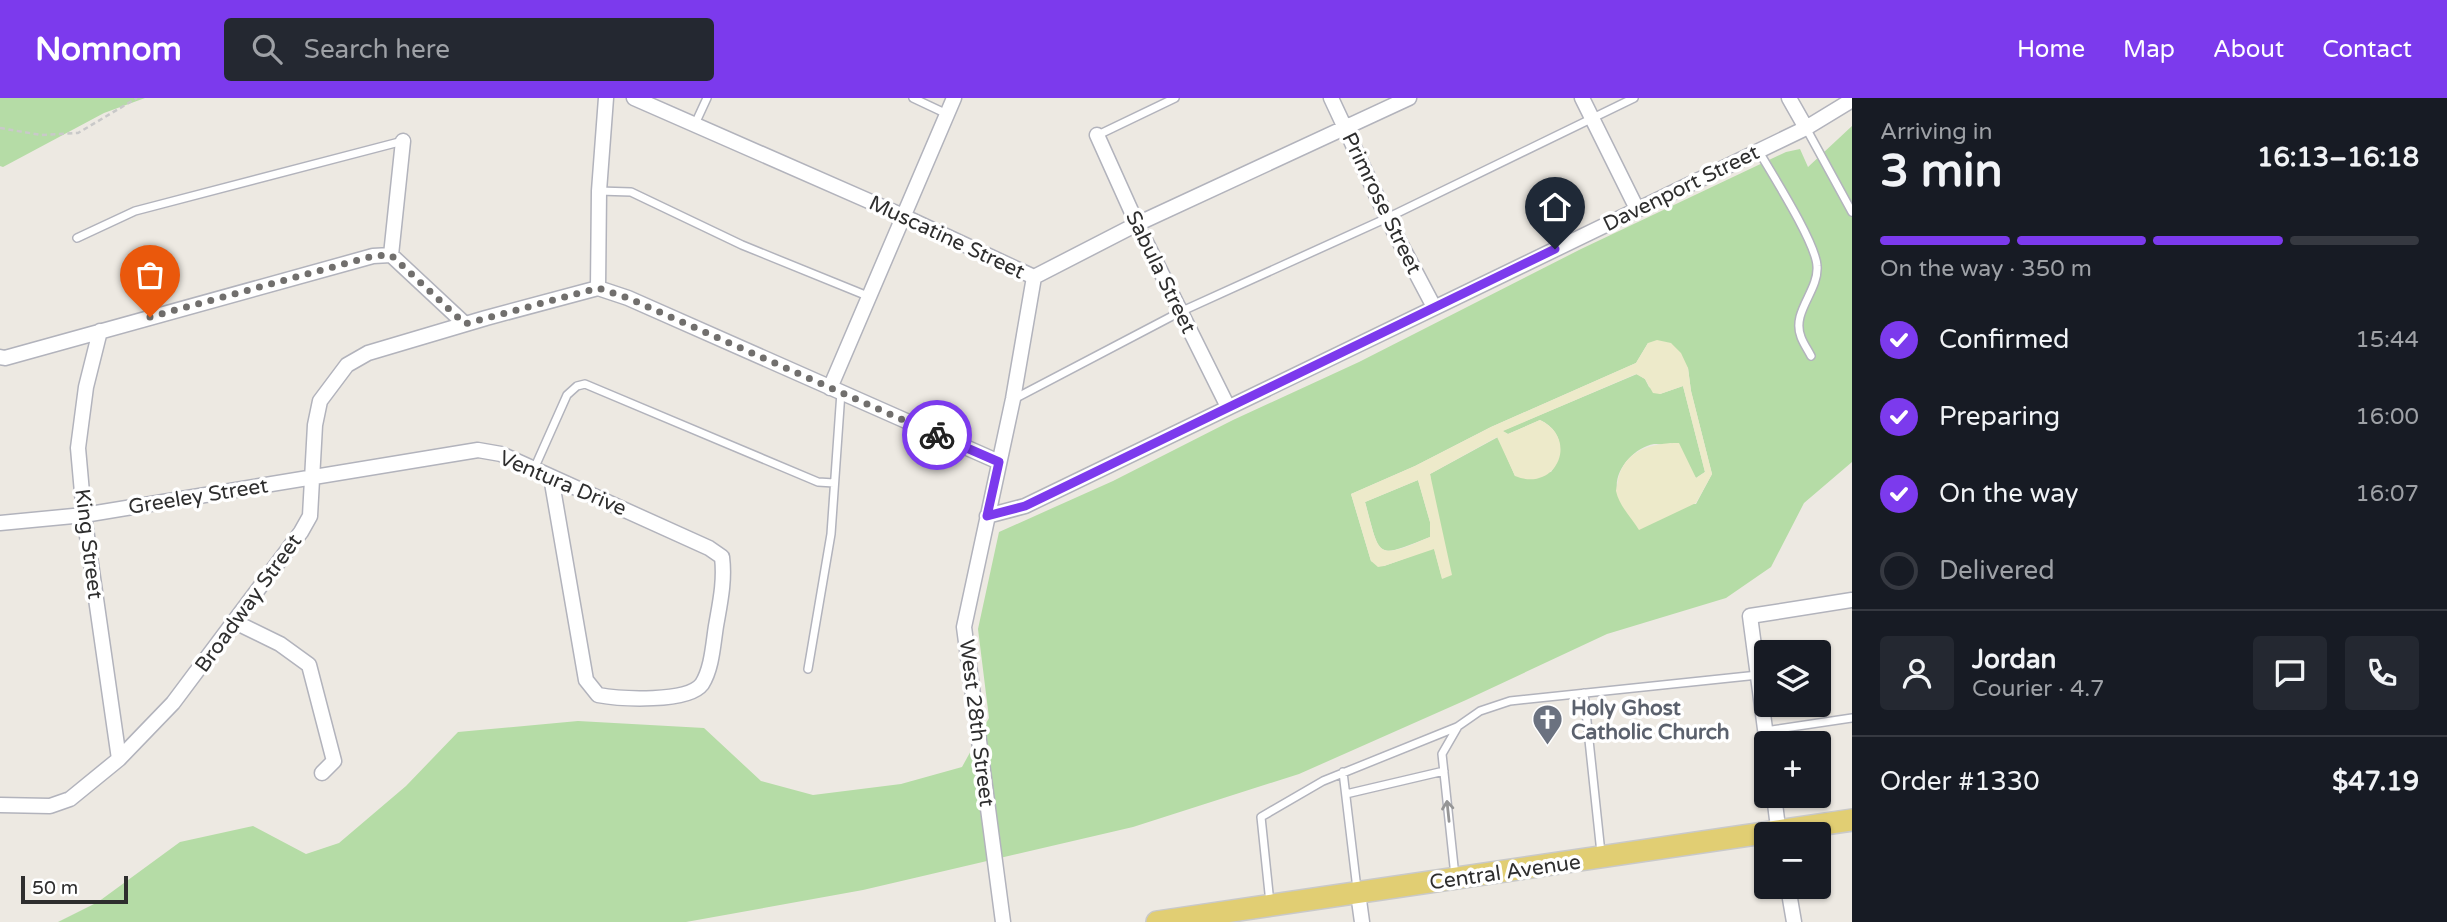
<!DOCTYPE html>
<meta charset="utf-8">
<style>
:root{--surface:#171b24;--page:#242831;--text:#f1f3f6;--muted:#9ea1a6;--line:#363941;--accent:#7c3aed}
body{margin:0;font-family:"Varela Round",sans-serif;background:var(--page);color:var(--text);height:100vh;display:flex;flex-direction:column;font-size:26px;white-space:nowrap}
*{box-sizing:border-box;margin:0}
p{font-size:23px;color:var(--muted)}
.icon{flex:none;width:38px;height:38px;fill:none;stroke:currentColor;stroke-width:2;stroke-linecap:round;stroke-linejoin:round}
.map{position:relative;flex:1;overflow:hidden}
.sheet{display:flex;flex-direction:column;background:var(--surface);width:595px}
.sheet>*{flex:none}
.controls{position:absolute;left:1754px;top:542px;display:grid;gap:14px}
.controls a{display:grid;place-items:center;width:77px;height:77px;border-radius:7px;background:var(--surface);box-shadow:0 2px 5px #0004;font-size:35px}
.scale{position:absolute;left:21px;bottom:18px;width:107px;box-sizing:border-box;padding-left:7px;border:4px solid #2e2e2e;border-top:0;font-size:19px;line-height:24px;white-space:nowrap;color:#2e2e2e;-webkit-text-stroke:5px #fff;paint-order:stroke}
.pin{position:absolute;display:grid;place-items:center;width:60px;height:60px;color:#fff;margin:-72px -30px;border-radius:50% 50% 50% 0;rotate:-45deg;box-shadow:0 0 7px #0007}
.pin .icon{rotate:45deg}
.courier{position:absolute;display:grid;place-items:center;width:70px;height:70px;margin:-35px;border:5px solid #7c3aed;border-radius:50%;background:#fff;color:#222;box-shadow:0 2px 9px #0007}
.head em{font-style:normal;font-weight:700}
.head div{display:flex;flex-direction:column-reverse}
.head{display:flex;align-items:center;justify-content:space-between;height:119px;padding:0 28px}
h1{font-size:46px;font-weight:700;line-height:52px}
.bar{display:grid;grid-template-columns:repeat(4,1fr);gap:10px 7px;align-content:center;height:84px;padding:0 28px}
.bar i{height:9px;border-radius:5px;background:var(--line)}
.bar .selected{background:var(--accent)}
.bar p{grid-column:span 4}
.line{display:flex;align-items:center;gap:18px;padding:0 28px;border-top:2px solid var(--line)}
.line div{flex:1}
.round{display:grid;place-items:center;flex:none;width:74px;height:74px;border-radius:7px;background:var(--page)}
ol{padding:0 28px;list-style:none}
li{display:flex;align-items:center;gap:21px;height:77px}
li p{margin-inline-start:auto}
li .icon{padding:7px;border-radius:50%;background:var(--accent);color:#fff;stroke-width:4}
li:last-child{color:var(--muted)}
li i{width:38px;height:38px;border:4px solid var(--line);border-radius:50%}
header{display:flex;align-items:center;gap:42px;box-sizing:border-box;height:98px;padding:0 35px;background:var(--accent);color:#fff}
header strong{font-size:33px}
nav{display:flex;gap:38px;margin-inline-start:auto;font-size:24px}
.search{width:490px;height:63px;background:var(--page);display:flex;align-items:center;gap:18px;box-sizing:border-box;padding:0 24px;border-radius:7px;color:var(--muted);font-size:26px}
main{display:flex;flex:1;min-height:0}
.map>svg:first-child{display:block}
.green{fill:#b5dca6;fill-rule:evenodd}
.sand{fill:#edeaca;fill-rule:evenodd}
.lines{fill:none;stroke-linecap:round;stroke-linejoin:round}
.lane-casing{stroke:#b2b3bc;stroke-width:10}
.street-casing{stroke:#b2b3bc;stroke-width:17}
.primary-casing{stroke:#c9c9c9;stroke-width:24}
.path{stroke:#c9c9c9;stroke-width:2.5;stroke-dasharray:5 3.5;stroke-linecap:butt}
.lane{stroke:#fff;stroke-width:7}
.street{stroke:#fff;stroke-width:14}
.primary{stroke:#e1ce73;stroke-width:21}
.oneway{stroke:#969696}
.done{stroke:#716f6d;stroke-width:7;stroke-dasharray:0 12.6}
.route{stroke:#7c3aed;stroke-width:9}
.labels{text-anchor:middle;stroke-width:7;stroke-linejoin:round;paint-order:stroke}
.street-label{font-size:21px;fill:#2e2e2e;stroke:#fff}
.worship-label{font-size:21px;font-weight:bold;fill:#5b616d;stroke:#fff;text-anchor:start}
</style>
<header>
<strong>Nomnom</strong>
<div class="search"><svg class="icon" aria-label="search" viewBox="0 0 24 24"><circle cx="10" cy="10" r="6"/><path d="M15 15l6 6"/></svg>Search here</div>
<nav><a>Home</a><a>Map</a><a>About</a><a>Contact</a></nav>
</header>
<main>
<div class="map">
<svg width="1852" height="824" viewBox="0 0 1852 824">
<rect width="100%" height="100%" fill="#ede9e2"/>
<path class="green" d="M0 0H145L104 15 3 69 0 68Z
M1852 28V364L1804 405 1771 469 1726 500 1607 536 1466 602 1299 676 1133 729 863 792 686 824H58L98 804 180 744 253 728 306 756 339 745 406 688 458 634 578 623 704 630 761 683 813 697 901 686 962 669 989 620 978 531 999 434 1113 383 1233 322 1359 264 1581 151 1786 54 1800 51 1808 69ZM1648 245 1688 270 1691 293 1712 376 1696 406 1620 401C1608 379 1631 350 1654 346 1661 346 1665 348 1671 345L1696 380 1705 374 1683 288 1660 296 1649 289 1645 281 1637 276 1502 333 1508 336 1540 322C1563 333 1565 355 1551 374L1515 378 1498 339 1430 376 1442 480 1434 450 1384 468 1371 463 1351 396 1415 368 1491 329 1636 265Z
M1418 382 1430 424V439C1374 461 1381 461 1365 404Z"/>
<path class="sand" d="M1657 242 1671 245 1681 255 1688 270 1691 293 1712 376 1696 405 1639 432C1632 420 1619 408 1616 393 1616 392 1618 383 1618 382 1624 352 1652 345 1679 345L1696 380 1705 374 1683 288 1660 296 1653 295 1645 281 1636 276 1503 333 1508 336 1540 322C1580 341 1556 395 1515 378L1497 339 1430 376 1452 477 1442 481 1434 451 1384 468 1378 469 1371 463 1351 396 1415 368 1491 329 1636 265 1648 245ZM1418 382 1430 424V439C1376 462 1380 460 1365 404Z"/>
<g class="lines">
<defs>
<path id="lane" d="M913 0 947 16
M695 26 707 0
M1806 30 1852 114
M1098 37 1175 0
M1758 52C1772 76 1816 145 1817 168 1819 193 1791 214 1801 239 1803 245 1808 252 1811 258
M599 93 631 94 742 147 870 199
M77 140 135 113 403 43
M1014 301 1180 214 1387 120 1634 0
M534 371 567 297 577 288 585 286 818 384 834 385
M808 571 831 436 841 294
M1584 595 1601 755
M1765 633 1852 620
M1343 674 1357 791
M1346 696 1444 673
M1455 778 1442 656 1457 630
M1270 805 1261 719 1323 683 1457 629 1480 613 1510 603 1758 577"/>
<path id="street" d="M634 0 903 118 1034 179 1137 126 1409 0
M1331 0 1387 120 1434 209
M1582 0 1637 111
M1789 0 1806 30 1852 2
M1097 37 1137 126 1228 309
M391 157 403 43
M598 190 599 93 606 0
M100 233 86 289 78 350 84 417 119 661
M0 259 5 260 373 158 391 157 465 226
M830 290 954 0
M987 418 1025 408 1806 30
M0 425 84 417 478 352 501 356 709 450 722 459C725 483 720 505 716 528 713 547 712 570 702 586 688 605 620 601 598 597L586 582 551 379
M235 524 280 546 309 567 334 663 322 675
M1767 646 1750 518 1852 502
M1774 698 1779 737
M0 707 50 708 70 701 119 661 173 605 301 434 310 418 315 327 320 303 347 267 368 255 486 220 598 190 628 200 999 364
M1788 789 1794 824
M1358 795 1362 824
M1003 824 964 529 1013 301 1034 179"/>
<path id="primary" d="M1157 824 1852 722"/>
</defs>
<use href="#lane" class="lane-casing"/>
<use href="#street" class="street-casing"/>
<use href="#primary" class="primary-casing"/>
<path class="path" d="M0 30 41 37 78 35 137 0"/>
<use href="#lane" class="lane"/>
<use href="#street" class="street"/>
<use href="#primary" class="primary"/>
</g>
<defs><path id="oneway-shaft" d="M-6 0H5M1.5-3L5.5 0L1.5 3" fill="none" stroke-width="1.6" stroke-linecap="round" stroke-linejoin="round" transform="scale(1.75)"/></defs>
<use class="oneway" href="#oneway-shaft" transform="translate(1448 713) rotate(-96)"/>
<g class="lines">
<path class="done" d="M150 219 373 158 391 157 465 226 598 190 628 200 937 337"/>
<path class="route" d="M937 337 999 364 987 418 1025 408 1555 151"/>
</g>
<defs>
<symbol id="church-pin" viewBox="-11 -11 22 30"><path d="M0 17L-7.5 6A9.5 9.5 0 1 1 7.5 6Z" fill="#6b7280" stroke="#fff"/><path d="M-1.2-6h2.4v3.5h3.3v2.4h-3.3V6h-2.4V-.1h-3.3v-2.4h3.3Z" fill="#fff"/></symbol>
</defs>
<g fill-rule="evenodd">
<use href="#church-pin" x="1530" y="604" width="35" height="47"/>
</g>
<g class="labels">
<g class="street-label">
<text transform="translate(1681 90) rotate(-26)" y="7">Davenport Street</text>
<text transform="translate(1382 105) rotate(64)" y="7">Primrose Street</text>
<text transform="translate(947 139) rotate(25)" y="7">Muscatine Street</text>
<text transform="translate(1161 174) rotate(64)" y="7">Sabula Street</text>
<text transform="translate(563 385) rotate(23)" y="7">Ventura Drive</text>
<text transform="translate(198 398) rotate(-9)" y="7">Greeley Street</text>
<text transform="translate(89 446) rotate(83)" y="7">King Street</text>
<text transform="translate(248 505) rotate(-54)" y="7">Broadway Street</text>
<text transform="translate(977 625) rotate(83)" y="7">West 28th Street</text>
<text transform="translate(1505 774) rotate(-8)" y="7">Central Avenue</text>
</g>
<g class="worship-label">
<text x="1571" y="617">Holy Ghost<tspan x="1571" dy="24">Catholic Church</tspan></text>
</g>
</g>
</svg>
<div class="controls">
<a><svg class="icon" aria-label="layers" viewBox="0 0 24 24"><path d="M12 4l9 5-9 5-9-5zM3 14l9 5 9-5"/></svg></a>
<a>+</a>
<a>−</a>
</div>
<div class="scale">50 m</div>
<div class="pin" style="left:150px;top:219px;background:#ea580c"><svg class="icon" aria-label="bag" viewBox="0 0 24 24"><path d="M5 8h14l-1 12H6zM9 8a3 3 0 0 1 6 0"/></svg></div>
<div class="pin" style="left:1555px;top:151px;background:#1f2937"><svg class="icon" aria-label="home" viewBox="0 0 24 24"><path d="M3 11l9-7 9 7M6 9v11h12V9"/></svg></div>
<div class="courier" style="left:937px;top:337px"><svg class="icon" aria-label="bike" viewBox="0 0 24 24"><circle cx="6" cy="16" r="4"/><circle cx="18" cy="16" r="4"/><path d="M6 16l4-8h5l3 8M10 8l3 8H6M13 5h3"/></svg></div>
</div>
<section class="sheet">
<div class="head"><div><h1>3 min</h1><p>Arriving in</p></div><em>16:13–16:18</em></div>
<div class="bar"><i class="selected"></i><i class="selected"></i><i class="selected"></i><i></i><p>On the way · 350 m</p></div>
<ol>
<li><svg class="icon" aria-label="check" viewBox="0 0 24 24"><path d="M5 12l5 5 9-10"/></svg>Confirmed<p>15:44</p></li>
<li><svg class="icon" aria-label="check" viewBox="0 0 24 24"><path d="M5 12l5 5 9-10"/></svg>Preparing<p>16:00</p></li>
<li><svg class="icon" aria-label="check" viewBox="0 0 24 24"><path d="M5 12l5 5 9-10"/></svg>On the way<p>16:07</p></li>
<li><i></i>Delivered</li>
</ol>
<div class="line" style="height:126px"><a class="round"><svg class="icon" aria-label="person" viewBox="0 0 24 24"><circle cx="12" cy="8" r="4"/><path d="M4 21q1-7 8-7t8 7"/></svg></a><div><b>Jordan</b><p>Courier · 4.7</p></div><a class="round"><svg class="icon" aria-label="chat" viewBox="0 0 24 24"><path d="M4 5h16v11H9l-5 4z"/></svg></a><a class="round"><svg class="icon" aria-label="phone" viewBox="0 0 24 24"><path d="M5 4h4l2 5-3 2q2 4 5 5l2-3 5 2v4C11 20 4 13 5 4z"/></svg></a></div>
<div class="line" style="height:91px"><div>Order #1330</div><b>$47.19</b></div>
</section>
</main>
